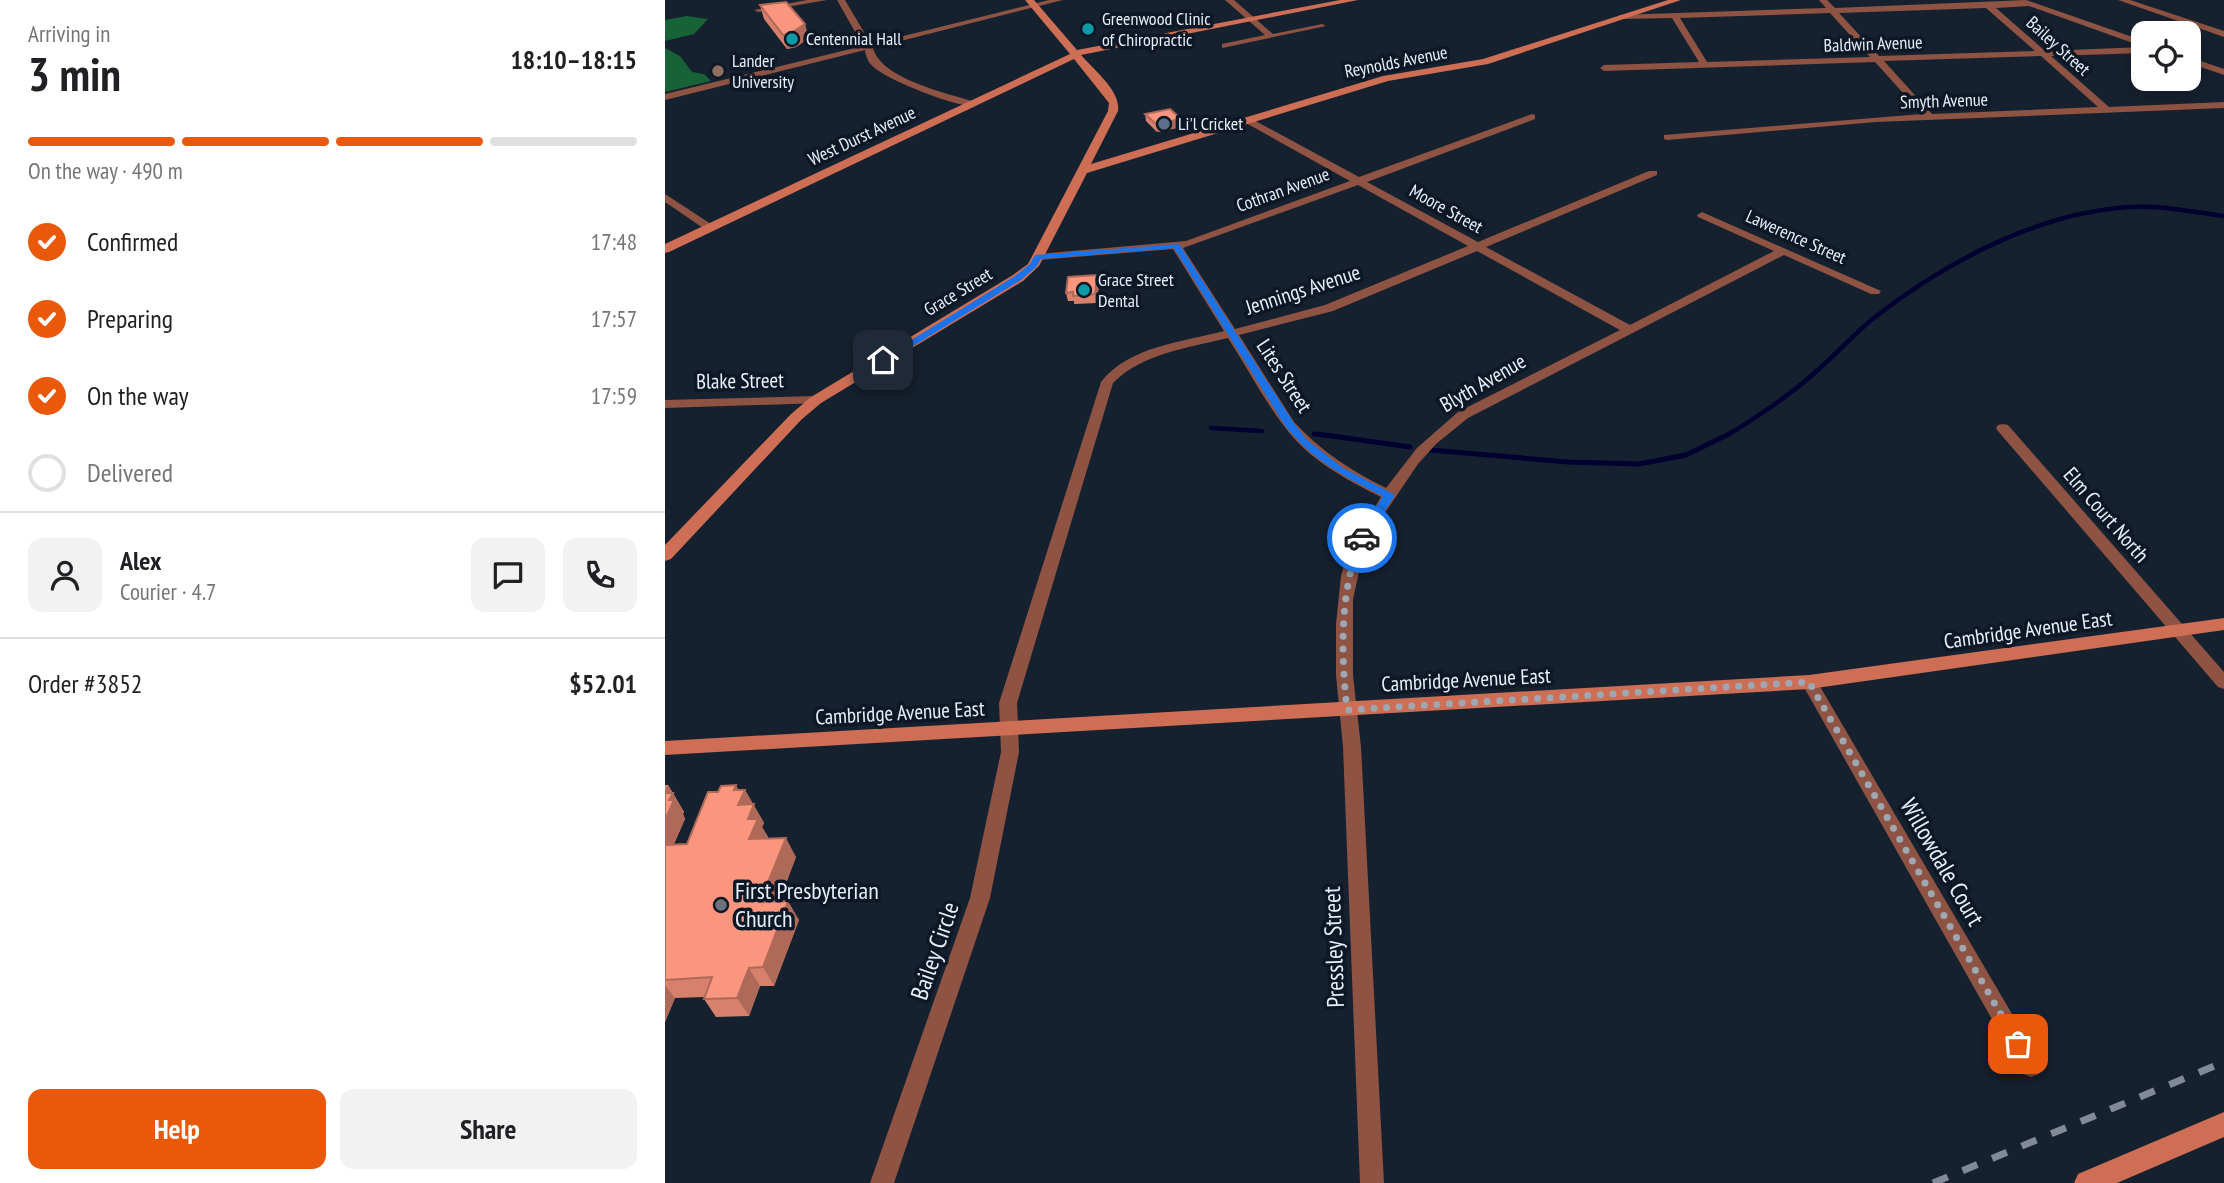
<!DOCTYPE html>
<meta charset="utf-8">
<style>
:root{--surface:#fff;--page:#f2f2f2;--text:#202124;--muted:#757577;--line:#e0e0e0;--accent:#ea580c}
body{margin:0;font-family:"PT Sans Narrow",sans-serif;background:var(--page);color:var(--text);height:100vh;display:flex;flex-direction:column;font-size:26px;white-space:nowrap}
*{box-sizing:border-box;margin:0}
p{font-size:23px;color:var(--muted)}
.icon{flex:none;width:38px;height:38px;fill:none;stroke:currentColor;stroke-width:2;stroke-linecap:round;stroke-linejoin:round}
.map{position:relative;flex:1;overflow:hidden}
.panel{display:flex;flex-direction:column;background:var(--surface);width:665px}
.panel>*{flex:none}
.controls{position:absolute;left:1466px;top:21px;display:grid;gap:14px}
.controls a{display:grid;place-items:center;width:70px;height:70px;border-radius:14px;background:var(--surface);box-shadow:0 4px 18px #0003;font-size:35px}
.pin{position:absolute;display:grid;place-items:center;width:60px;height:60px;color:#fff;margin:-30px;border-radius:14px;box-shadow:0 4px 10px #0006}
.courier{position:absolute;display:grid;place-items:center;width:70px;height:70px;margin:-35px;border:5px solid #1a73e8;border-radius:50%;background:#fff;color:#222;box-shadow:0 2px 9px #0007}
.headline em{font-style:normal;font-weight:800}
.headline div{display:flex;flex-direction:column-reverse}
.headline{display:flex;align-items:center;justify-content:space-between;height:119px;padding:0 28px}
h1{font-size:46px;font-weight:800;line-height:52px}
.bar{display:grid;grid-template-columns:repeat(4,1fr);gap:10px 7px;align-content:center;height:84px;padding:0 28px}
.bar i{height:9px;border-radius:5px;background:var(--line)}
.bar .current{background:var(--accent)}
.bar p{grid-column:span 4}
.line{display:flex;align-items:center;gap:18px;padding:0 28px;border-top:2px solid var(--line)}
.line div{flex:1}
.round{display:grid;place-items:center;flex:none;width:74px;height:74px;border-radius:14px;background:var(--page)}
ol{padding:0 28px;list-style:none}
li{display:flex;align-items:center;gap:21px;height:77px}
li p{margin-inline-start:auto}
li .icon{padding:7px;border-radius:50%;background:var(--accent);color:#fff;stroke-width:4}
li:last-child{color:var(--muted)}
li i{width:38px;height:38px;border:4px solid var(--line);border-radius:50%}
.primary-button{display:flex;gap:14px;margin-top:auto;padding:14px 28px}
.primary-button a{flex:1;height:80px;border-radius:14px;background:var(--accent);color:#fff;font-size:28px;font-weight:800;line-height:80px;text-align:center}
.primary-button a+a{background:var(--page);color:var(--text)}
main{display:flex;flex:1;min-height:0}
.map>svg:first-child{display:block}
.forest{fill:#176236}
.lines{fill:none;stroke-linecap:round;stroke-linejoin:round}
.stream-far1{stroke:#000031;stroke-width:4.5}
.stream{stroke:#000031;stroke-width:5}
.street{fill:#8e5343;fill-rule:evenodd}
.secondary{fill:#cd6e55;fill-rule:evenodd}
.rail{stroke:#818a96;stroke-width:7;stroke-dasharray:16 16;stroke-linecap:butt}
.wall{fill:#d7816c}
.shaded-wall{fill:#af6958}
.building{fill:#fa967e;stroke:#af6958;stroke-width:2}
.route{fill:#1a73e8}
.done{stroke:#9ea7b2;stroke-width:7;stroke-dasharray:0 12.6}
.culture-dot{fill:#0f9aa8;stroke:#0d1725;stroke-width:2.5}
.education-dot{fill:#8d6e63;stroke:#0d1725;stroke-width:2.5}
.service-dot{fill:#5c6f8a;stroke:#0d1725;stroke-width:2.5}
.worship-dot{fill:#6b7280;stroke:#0d1725;stroke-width:2.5}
.labels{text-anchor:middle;stroke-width:7;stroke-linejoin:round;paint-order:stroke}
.far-poi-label{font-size:18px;fill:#e8eff9;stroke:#0d1725;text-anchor:start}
.far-street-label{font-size:18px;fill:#e8eff9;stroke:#0d1725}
.street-label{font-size:21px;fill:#e8eff9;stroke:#0d1725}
.near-street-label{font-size:24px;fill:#e8eff9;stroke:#0d1725}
.near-poi-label{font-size:24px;fill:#e8eff9;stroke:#0d1725;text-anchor:start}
</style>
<main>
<section class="panel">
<div class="headline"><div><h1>3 min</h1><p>Arriving in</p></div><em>18:10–18:15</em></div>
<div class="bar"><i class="current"></i><i class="current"></i><i class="current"></i><i></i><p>On the way · 490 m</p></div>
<ol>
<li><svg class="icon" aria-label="check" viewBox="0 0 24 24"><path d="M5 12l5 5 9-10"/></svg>Confirmed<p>17:48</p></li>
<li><svg class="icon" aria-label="check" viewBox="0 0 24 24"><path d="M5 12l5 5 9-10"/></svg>Preparing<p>17:57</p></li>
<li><svg class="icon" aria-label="check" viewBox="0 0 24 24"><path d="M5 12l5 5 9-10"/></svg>On the way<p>17:59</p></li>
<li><i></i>Delivered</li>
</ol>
<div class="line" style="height:126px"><a class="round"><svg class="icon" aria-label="person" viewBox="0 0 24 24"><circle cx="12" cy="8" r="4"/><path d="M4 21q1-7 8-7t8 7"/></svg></a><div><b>Alex</b><p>Courier · 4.7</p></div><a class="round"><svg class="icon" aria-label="chat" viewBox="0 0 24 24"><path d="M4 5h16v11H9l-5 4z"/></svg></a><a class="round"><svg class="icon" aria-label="phone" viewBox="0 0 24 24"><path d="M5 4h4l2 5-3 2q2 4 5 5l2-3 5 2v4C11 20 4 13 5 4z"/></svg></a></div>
<div class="line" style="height:91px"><div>Order #3852</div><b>$52.01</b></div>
<div class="primary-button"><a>Help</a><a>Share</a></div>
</section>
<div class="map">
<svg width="1559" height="1183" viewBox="0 0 1559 1183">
<rect width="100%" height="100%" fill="#16212f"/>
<path class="forest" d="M22 16 43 19 29 34 0 41V20Z
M0 48 15 56 27 72 39 74 46 81 0 92Z"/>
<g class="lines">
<path class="stream-far1" d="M546 428 597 431
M649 434 665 436
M1061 436C1094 416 1127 394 1155 368 1174 351 1190 333 1210 317 1281 262 1372 213 1464 207 1496 205 1528 212 1559 216"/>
<path class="stream" d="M653 434 745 447
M765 450 903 462 974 464 1021 455 1064 434"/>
<path class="street" d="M142 0H162L93 12 89 10Z
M172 0H180L206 44 384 0H398L208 48C216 79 282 93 310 102V106C290 107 228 82 211 69 204 64 201 58 200 50L0 100V94L198 46Z
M560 0H569L608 34 657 24 661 26 557 48V44L600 35Z
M1154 0H1162L1170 8 1361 0 1479 41V47L1364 6 1331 8 1380 51 1479 47V53L1386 56 1444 107 1559 102V108L1211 122 1002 140 999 139V135L1257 114 1210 62 939 71 935 68 939 65 1034 62 1007 18 957 19 953 17 954 15 1161 8ZM1321 8 1370 51 1214 56 1174 13ZM1165 13 1205 57 1042 62 1015 18ZM1376 56 1433 107 1267 114 1219 61Z
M1453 0H1465L1559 31V37Z
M1524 57 1559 69V75L1524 63Z
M867 114 870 115V119L702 182 813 242 984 171H992V175L821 247 965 325 1109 251 1033 217 1032 215 1037 212 1216 291 1214 294H1206L1119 255 803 418 771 444 753 464 713 523 698 554 688 599V675L696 747 719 1183H695L678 747 671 675V624L676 576 682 554 716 497C680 479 643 459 619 426 598 399 582 367 563 338 523 348 478 353 448 383L352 703 354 752 325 898 229 1183H205L305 898 336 752 334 703 436 382C464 346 518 342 559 331L508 249 373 260 367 257 373 254 521 241 685 181 579 122V118H585L694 177ZM693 185 803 246 660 305 570 329 518 248ZM812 251 955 330 793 412 752 448 721 488C686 471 656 451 629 422L574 335 668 311Z
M0 194 49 226V230H41L0 202Z
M151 396 158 400 156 403 0 408V400Z
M1338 424 1343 425 1559 672V689L1553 687 1333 431 1331 428 1333 425Z
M1144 676 1150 678 1374 1060 1377 1067 1374 1074 1366 1077 1358 1074 1136 682 1138 678Z"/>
<path class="secondary" d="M360 0H369L412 50 675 0H693L416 55C429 70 456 91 453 111L426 164 718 76 818 59 1003 0H1016L823 64 723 81 422 173 374 266 358 281 156 403 136 420 6 559 0 561V545L126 414 146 397 348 275 363 264 443 111 444 103 409 59 4 252 0 253V244L405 54Z
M1559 618V630L1144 689 0 755V741L1144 675Z
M1559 1112V1137L1452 1183H1409L1413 1174Z"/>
<path class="rail" d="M1268 1183 1559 1062"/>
</g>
<path class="wall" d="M95 5 144 38 131 47 122 49 99 19Z
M480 114 517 127 492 132 481 121Z
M432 275 434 283 432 303 409 304V301H403L401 293Z
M0 785H3L8 793 19 812 18 814 20 819 9 844H22L73 790H80L99 823 97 827 103 837 102 839 131 857 114 902 134 920 109 986H95L84 1016 51 1017 39 999 40 997 10 998 0 1022Z"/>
<path class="shaded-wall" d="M140 24 144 38 131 47 122 49 118 35Z
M516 119 517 127 492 132 491 124Z
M432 275 434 283 432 303 430 294Z
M3 785 19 812 18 814 20 819 0 864V790Z
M71 785 77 796 80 790 99 823 97 827 103 837 94 858 84 839 69 790Z
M121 838 131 857 106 921 95 902Z
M123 901 134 920 109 986 98 967Z
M84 968 95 986 84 1016 72 998Z
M0 985 10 998 0 1022Z"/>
<path class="building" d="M121 2 140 24 126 33 118 35 95 5Z
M505 109 516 119 491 124 480 114Z
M432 275 430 294 408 296V292L401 293 403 277Z
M71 785 69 790H80L73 805 89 804 83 819H93L84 839 121 838 95 902 123 901 98 967 84 968 72 998 39 999 47 977 0 980V845L22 844 43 792H53L56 786Z
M0 793H8L4 800H9L0 820Z"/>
<path class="route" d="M514 244 628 422 642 440 678 468 730 495 701 540 692 538 718 496C680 477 645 459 619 424L509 248 376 259 371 267 356 280 222 362 214 360 350 276 365 264 370 255Z"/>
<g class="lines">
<path class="done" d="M697 538C674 589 676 655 682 710L1144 682 1353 1044"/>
</g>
<g class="culture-dot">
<circle cx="423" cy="29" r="7"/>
<circle cx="127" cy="39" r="7"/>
<circle cx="419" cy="290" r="7"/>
</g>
<circle class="education-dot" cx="53" cy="71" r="7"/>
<circle class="service-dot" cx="499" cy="124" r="7"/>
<circle class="worship-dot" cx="56" cy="905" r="7"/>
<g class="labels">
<g class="far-poi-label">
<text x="437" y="25">Greenwood Clinic<tspan x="437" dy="21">of Chiropractic</tspan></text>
<text x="141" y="45">Centennial Hall</text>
<text x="67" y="67">Lander<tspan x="67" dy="21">University</tspan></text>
<text x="513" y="130">Li'l Cricket</text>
<text x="433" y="286">Grace Street<tspan x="433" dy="21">Dental</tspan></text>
</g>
<g class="far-street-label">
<text transform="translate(1208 44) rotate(-2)" y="6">Baldwin Avenue</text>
<text transform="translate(1393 46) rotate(42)" y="6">Bailey Street</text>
<text transform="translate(731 62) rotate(-11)" y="6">Reynolds Avenue</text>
<text transform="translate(1279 101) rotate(-2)" y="6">Smyth Avenue</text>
<text transform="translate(197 136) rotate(-25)" y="6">West Durst Avenue</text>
<text transform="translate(618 190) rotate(-20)" y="6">Cothran Avenue</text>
<text transform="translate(781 209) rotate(29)" y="6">Moore Street</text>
<text transform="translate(1131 237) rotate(24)" y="6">Lawerence Street</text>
<text transform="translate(293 292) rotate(-31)" y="6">Grace Street</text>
</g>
<g class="street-label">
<text transform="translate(638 290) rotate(-18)" y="7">Jennings Avenue</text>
<text transform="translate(619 376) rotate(57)" y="7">Lites Street</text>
<text transform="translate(75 381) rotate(-1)" y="7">Blake Street</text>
<text transform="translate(818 383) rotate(-30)" y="7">Blyth Avenue</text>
<text transform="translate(1441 515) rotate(49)" y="7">Elm Court North</text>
<text transform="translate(1363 630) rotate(-8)" y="7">Cambridge Avenue East</text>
<text transform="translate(801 680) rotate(-3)" y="7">Cambridge Avenue East</text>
<text transform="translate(235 713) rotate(-3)" y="7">Cambridge Avenue East</text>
</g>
<g class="near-street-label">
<text transform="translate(1277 862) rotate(60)" y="8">Willowdale Court</text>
<text transform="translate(669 947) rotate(-92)" y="8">Pressley Street</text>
<text transform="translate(270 951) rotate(-71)" y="8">Bailey Circle</text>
</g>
<g class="near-poi-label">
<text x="70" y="899">First Presbyterian<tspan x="70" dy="28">Church</tspan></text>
</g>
</g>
</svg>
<div class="controls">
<a><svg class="icon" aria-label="locate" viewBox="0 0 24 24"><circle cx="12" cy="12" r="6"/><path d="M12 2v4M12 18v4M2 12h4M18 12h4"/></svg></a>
</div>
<div class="pin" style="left:1353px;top:1044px;background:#ea580c"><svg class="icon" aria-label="bag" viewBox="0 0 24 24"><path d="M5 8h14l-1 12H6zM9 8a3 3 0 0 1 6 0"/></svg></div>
<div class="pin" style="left:218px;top:360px;background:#1f2937"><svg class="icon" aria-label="home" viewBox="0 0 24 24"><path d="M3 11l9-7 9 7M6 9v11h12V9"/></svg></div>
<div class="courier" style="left:697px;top:538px"><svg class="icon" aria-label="car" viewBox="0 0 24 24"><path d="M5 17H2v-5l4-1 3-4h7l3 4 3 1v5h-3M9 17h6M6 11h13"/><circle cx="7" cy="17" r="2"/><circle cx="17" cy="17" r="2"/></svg></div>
</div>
</main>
